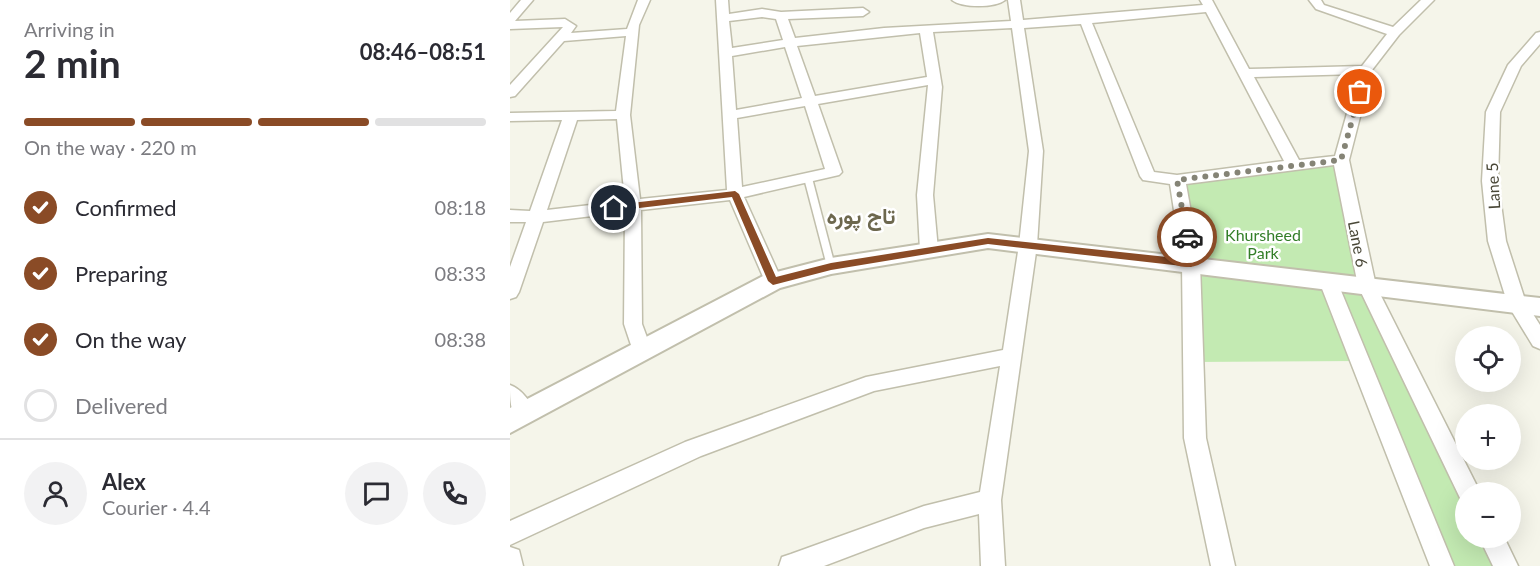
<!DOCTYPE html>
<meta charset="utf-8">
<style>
:root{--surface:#fff;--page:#f2f2f3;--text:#2b2b33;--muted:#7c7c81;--line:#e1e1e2;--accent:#8a4b26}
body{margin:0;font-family:Lato,Vazirmatn,sans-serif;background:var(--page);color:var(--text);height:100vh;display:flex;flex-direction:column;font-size:22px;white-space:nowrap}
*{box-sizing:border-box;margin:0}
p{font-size:20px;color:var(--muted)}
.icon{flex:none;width:33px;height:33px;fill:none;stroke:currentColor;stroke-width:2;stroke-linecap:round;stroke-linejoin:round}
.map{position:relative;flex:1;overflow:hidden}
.sheet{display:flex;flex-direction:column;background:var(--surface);width:510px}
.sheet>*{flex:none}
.fabs{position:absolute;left:945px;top:326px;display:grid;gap:12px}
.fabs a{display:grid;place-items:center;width:66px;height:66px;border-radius:50%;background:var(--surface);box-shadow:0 6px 24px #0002;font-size:30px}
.pin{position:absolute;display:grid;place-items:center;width:51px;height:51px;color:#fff;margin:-26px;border:3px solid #fff;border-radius:50%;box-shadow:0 2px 6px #0007}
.courier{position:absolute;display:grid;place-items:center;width:60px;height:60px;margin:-30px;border:4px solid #8a4b26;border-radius:50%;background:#fff;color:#222;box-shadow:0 2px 8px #0007}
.head em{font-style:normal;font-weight:700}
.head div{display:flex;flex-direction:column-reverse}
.head{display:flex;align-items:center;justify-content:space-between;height:102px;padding:0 24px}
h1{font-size:39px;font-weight:700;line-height:45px}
.bar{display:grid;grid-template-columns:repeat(4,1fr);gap:9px 6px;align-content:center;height:72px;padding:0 24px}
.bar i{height:8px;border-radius:4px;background:var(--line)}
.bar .current{background:var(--accent)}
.bar p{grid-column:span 4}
.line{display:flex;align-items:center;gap:15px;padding:0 24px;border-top:2px solid var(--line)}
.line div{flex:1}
.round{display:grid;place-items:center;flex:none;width:63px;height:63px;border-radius:32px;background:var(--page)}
ol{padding:0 24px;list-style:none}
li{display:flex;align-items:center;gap:18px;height:66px}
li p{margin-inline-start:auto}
li .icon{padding:6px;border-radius:50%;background:var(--accent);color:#fff;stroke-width:4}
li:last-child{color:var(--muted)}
li i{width:33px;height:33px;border:3px solid var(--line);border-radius:50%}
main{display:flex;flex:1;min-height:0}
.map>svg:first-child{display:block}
.green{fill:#c3eab2}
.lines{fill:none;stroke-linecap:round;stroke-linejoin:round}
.service-casing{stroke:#c1bfac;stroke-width:3}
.minor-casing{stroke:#c1bfac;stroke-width:3}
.tertiary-casing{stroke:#c1bfac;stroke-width:4}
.service{fill:#fff;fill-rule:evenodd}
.minor{fill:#fff;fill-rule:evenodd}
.tertiary{fill:#fff;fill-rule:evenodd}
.route{fill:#8a4b26}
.done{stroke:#858476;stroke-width:6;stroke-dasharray:0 10.8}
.labels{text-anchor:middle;stroke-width:5;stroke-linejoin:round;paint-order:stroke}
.street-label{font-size:16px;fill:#494737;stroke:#fff}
.park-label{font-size:16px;fill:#337e28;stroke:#fff}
.district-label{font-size:22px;font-weight:bold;fill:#6d684e;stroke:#fff}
</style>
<main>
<section class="sheet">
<div class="head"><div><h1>2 min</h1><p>Arriving in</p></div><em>08:46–08:51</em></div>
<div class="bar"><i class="current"></i><i class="current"></i><i class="current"></i><i></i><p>On the way · 220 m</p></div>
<ol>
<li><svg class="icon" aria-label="check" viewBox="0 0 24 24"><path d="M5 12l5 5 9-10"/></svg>Confirmed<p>08:18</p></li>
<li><svg class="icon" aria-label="check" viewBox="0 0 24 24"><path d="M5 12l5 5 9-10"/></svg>Preparing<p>08:33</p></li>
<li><svg class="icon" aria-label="check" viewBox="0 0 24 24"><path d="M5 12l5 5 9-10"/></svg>On the way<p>08:38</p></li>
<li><i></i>Delivered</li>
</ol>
<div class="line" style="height:108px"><a class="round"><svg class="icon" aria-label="person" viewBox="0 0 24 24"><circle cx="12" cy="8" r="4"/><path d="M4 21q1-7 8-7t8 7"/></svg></a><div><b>Alex</b><p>Courier · 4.4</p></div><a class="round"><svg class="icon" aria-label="chat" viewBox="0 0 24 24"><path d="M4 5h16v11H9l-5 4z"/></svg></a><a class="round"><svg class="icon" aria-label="phone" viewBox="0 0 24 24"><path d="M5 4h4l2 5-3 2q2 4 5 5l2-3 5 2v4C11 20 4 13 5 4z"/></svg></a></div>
</section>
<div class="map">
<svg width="1030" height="566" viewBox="0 0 1030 566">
<rect width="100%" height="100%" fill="#f5f5ea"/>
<path class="green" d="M831 160 857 286 956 492V537H981L996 566H936L850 361 683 362 667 180Z"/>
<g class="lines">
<defs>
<path id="service" d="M298 175 302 178 325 266 321 269 317 266 294 178Z"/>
<path id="minor" d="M11 0H23L5 21 55 19 66 26 61 33 117 29 128 0H140L129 25 120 115 130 199 217 190 206 0H218L219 14 252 9 271 12 353 8 359 12 353 16 278 19 285 38 374 28 501 21 498 0H510L513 20 693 5 690 0H702L739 69 852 66 877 34 806 9 799 0H811L814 5 883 27 911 0H924L889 35 862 70 839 160 866 286 970 492H956V501L951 500 848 286 824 165 676 184 690 263 696 438 725 566H701L674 438 672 263 660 184 633 180 630 176 571 24 514 28 533 151 527 245 491 500 495 566H471L469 514 414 528 314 566H269L272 557 281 554 414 506 470 492 490 366 364 391 191 456 0 545V521L175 442 356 377 493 350 509 245 519 151 502 28 423 32 432 87 423 195 428 250 425 254H413L410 250 407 195 418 85 308 104 332 172 329 175 234 197 272 281 269 286H257L220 200 131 210 132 324 142 351 139 357 132 359 125 357 114 324 115 212 33 222 9 292 6 297 0 299V267L16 222H0V210L20 211 52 120 0 121V113L106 111 116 36 54 41 5 96 0 97V85L53 27 0 29V13ZM696 12 774 161 667 175 644 172 582 23ZM252 17 266 19 273 40 222 48 219 21ZM410 33 417 77 305 96 287 46ZM275 47 292 98 226 110 222 56ZM848 74 825 156 789 160 744 77ZM295 106 315 169 232 187 227 118ZM107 119 115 201 37 210 67 120Z
M442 0H495C485 8 452 8 442 0Z
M1030 32V44L1011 66 990 112 988 181 996 241 1016 303 1030 325V349L1023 346 998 305 978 241 972 181 976 112 998 65 1026 33Z
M818 274 824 276 827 281 944 566H920L809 281 812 276Z
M0 385C12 389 21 403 27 414L23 420C0 429 0 401 0 385Z
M969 537H994L1008 566H983Z
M0 547 9 550 13 566H0Z"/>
<path id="tertiary" d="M478 234 1030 298V316L478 248 321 274 270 288 0 433V408L255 275 321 258Z"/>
</defs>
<use href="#service" class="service-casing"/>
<use href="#minor" class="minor-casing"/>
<use href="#tertiary" class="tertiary-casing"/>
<use href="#service" class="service"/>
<use href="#minor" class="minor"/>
<use href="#tertiary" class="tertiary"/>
</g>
<path class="route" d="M225 191 229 194 266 277 321 263 478 238 676 259 672 237 677 234 681 237 686 263 681 267 478 244 321 270 263 285 258 281 222 197 104 211 99 208 104 205Z"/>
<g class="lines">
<path class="done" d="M677 237 667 180 831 160 850 92"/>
</g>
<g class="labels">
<g class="street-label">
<text transform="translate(983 186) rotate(-93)" y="6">Lane 5</text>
<text transform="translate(848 244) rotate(79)" y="6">Lane 6</text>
</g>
<g class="park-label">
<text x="753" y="241">Khursheed<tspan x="753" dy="18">Park</tspan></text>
</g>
<g class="district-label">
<text x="351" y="224">تاج پورہ</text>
</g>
</g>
</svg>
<div class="fabs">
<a><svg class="icon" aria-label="locate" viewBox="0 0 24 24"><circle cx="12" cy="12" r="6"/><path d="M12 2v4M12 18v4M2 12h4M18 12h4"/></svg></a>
<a>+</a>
<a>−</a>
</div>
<div class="pin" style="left:850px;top:92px;background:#ea580c"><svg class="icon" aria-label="bag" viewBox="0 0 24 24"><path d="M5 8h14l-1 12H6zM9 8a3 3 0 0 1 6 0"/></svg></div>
<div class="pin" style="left:104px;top:208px;background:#1f2937"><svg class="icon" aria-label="home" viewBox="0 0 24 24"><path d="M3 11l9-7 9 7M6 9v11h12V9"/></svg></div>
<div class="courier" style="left:677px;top:237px"><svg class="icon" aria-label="car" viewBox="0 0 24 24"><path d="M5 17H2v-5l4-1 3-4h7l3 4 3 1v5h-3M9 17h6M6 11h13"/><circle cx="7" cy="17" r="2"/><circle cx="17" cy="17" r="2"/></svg></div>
</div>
</main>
